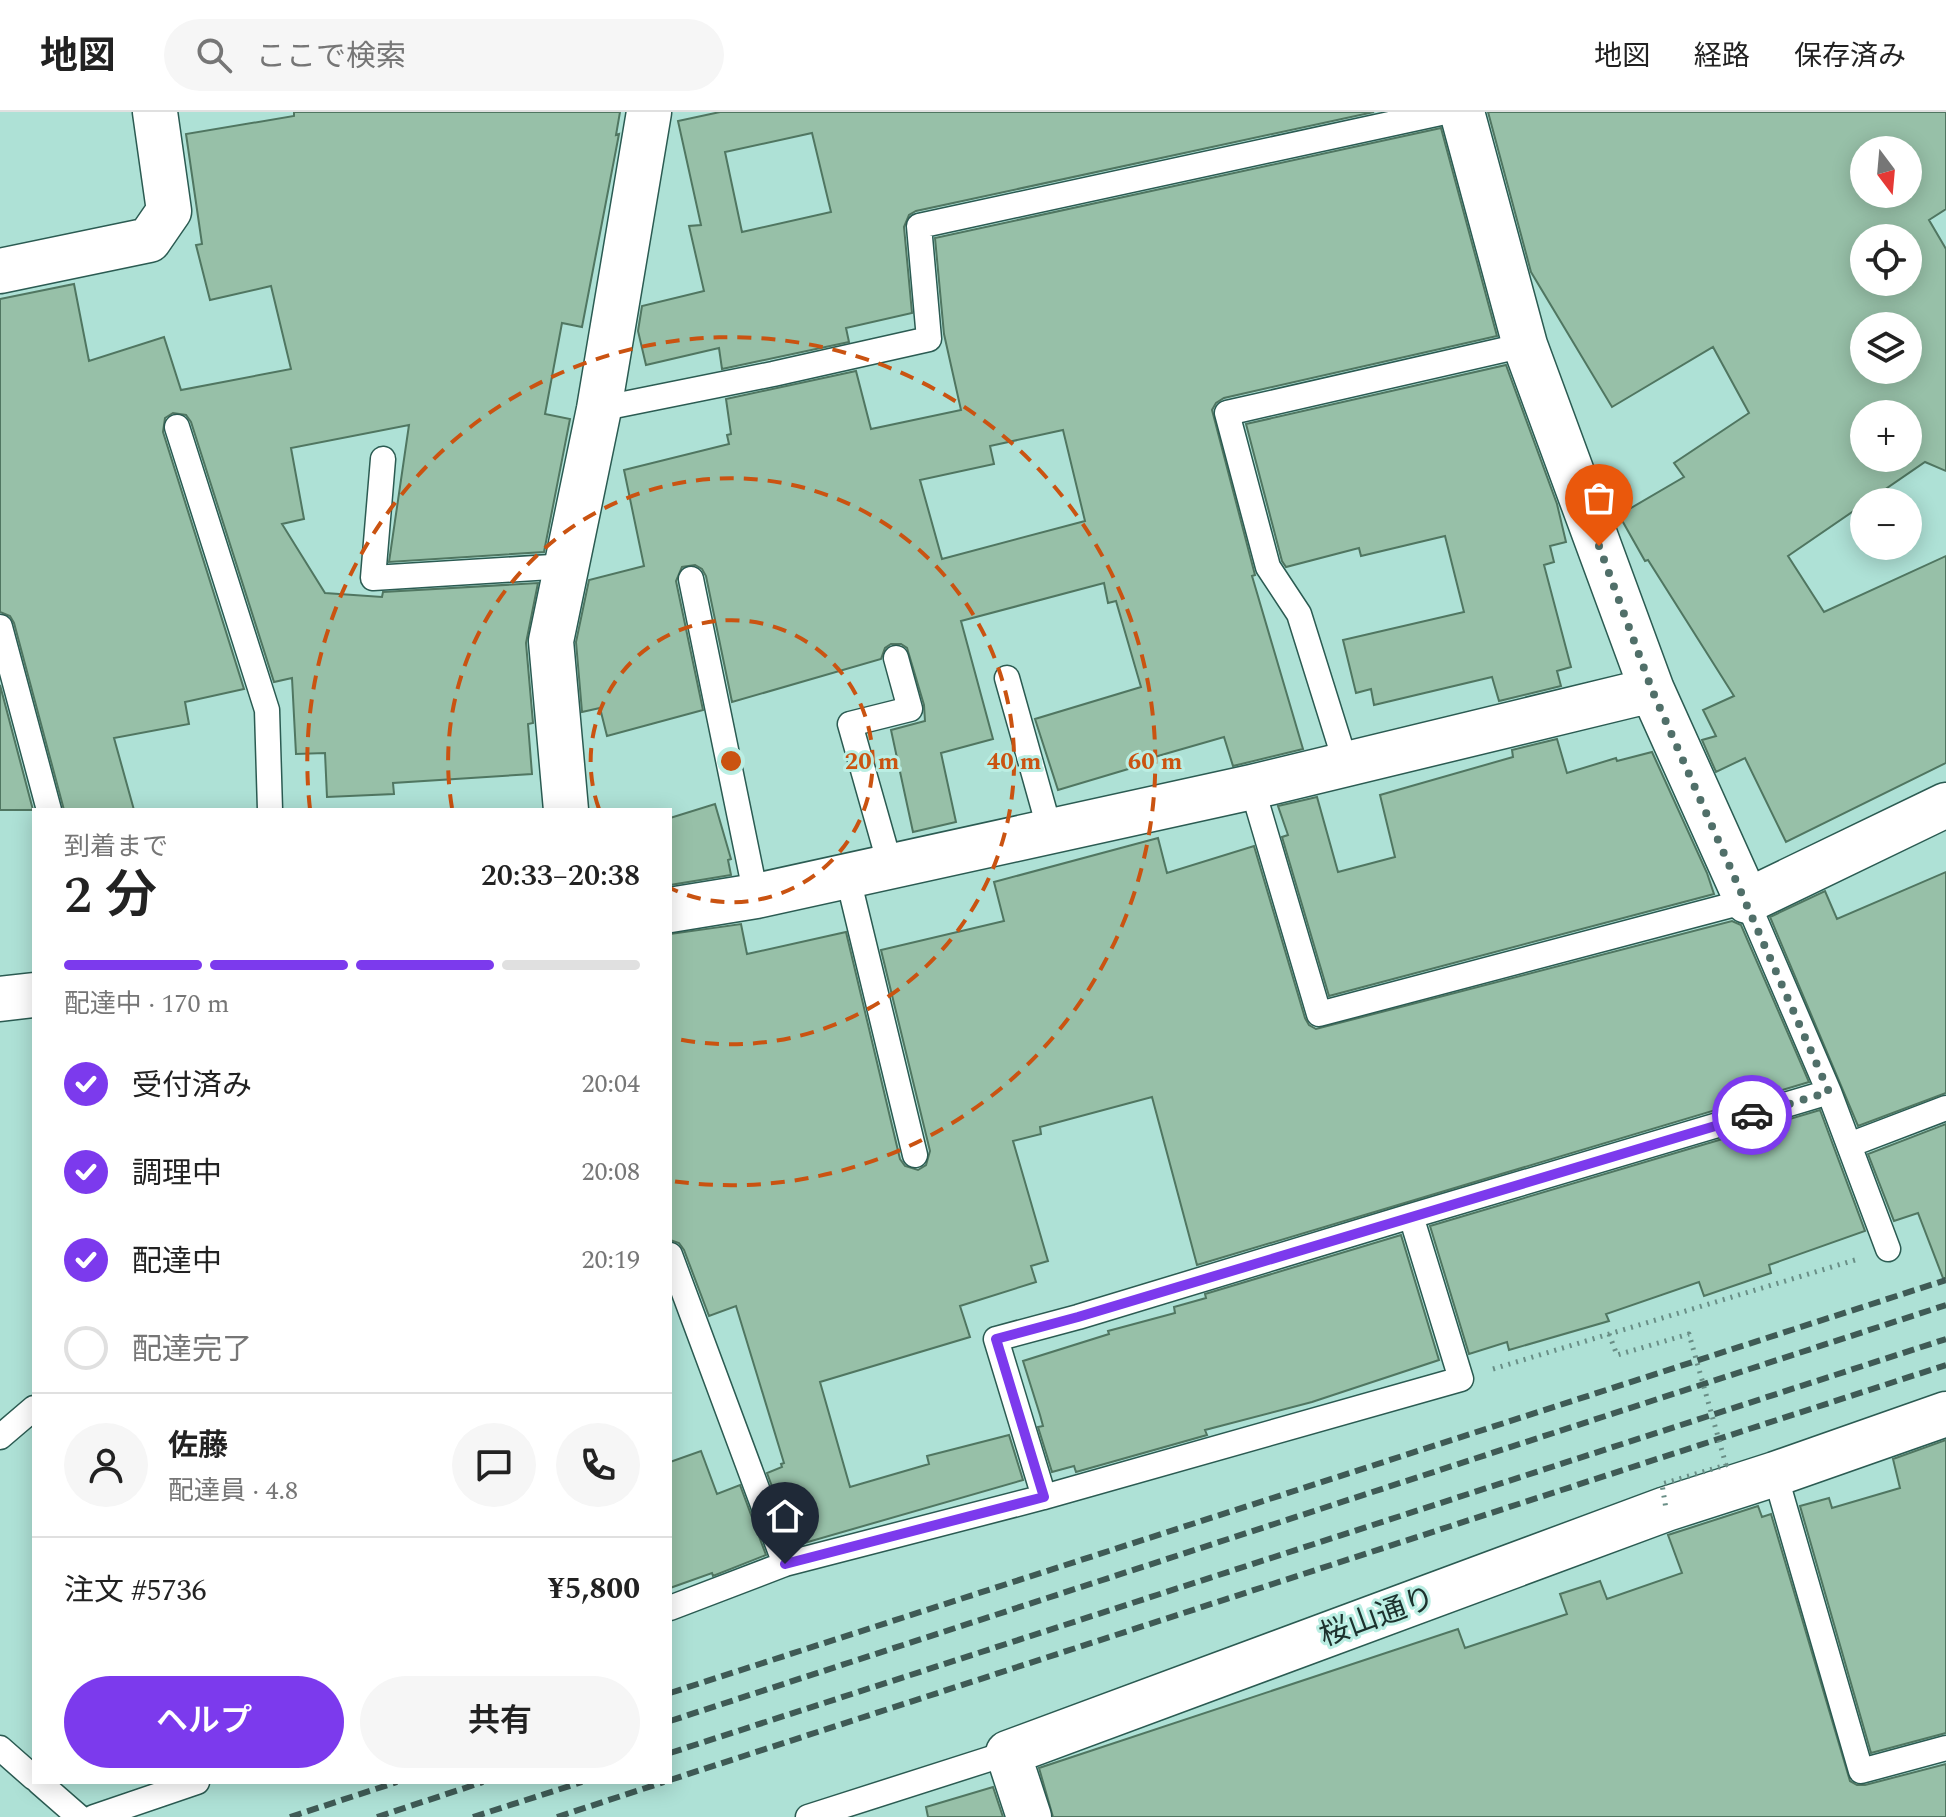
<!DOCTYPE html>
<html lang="ja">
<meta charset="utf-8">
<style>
:root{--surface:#fff;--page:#f6f6f6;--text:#222;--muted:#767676;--line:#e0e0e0;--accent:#7c3aed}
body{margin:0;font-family:Spectral,"Noto Sans JP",serif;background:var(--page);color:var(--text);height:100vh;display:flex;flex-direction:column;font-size:30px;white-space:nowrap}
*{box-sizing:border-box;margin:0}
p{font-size:26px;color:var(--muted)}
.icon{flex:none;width:44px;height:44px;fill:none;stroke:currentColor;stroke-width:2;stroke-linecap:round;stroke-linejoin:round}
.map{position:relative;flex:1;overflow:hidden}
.panel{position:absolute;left:32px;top:696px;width:640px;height:976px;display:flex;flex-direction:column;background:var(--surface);border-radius:0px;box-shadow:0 4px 20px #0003}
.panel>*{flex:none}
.needle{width:52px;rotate:164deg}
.tools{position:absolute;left:1850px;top:24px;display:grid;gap:16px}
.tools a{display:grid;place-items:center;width:72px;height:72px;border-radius:50%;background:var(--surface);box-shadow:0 4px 20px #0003;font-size:40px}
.pin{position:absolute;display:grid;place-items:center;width:68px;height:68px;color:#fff;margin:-82px -34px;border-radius:50% 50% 50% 0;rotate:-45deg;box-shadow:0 0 8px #0007}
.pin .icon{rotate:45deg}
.courier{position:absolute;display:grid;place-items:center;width:80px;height:80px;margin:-40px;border:6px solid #7c3aed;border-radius:50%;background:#fff;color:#222;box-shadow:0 2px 10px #0007}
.head em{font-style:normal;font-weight:600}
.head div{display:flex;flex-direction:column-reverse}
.head{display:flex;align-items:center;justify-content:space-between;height:136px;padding:0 32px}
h1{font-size:52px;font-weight:600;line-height:60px}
.bar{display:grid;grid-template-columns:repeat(4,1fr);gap:12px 8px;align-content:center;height:96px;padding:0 32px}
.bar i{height:10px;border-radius:6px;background:var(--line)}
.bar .on{background:var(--accent)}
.bar p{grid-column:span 4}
.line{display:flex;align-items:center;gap:20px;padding:0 32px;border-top:2px solid var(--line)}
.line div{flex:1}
.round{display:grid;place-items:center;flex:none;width:84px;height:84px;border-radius:42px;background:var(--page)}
ol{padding:0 32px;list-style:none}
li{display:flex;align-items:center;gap:24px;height:88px}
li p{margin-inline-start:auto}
li .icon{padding:8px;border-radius:50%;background:var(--accent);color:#fff;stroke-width:4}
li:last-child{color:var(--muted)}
li i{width:44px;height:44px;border:4px solid var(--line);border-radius:50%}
.cta{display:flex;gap:16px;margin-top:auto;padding:16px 32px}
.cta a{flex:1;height:92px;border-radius:48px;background:var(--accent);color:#fff;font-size:32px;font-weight:600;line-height:92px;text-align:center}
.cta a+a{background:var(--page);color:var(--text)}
header{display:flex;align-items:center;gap:48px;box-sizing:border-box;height:112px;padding:0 40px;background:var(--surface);border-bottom:2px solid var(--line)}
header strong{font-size:38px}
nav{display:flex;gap:44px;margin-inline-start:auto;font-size:28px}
.search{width:560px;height:72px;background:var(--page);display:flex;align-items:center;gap:20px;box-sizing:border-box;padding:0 28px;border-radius:44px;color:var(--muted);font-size:30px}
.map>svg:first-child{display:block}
.building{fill:#97c0a8;stroke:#507661;stroke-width:2;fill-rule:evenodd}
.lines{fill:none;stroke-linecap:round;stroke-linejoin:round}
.lane-casing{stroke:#2b5b52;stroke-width:27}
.street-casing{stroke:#2b5b52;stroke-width:47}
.path{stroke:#698e86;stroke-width:5;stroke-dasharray:2 6;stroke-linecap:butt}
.lane{stroke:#fff;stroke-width:24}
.street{stroke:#fff;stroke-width:44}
.rail{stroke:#3f5a55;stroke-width:6;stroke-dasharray:12 6;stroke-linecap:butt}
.path-bridge{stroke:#698e86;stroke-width:5;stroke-dasharray:2 6;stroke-linecap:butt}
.done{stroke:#506f69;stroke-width:8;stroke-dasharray:0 14.4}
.route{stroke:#7c3aed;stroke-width:10}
.ring{fill:none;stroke:#ca5311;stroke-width:4;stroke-dasharray:14 10}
.labels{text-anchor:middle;stroke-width:6;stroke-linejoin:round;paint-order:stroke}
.street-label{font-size:30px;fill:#1d322e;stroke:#bbeee3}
.centre{fill:#ca5311;stroke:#bbeee3;stroke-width:4}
.ring-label{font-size:24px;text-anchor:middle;font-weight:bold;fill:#ca5311;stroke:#bbeee3;stroke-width:6;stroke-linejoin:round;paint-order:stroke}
</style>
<header>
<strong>地図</strong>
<div class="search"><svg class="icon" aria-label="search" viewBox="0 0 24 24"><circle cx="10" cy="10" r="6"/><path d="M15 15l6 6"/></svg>ここで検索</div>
<nav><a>地図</a><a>経路</a><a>保存済み</a></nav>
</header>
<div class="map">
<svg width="1946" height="1705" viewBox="0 0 1946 1705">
<rect width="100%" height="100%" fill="#aee1d6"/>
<path class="building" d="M294 0H620L616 23 619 22 582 215 562 211 545 302 570 307 544 440 389 450 409 313 291 336 304 407 282 412 325 481 382 485 383 480 538 471 526 531 533 611 528 612 532 662 393 671 394 682 327 685 325 641 296 642 292 566 274 570 191 310 186 303 173 301 165 306 163 320 244 577 185 590 189 612 114 626 134 698H64L14 511 10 504 0 500V187L74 172 89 249 164 225 181 278 291 257 271 174 210 188 196 133 202 132 186 22 294 4Z
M720 0H1374L916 99 909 103 904 115 912 201 846 216 849 230 722 257 719 236 646 253 638 219 642 194 704 179 689 114 701 113 678 9ZM812 21 831 100 742 120 725 40Z
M1488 0H1946V97L1929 108 1946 137V359L1925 350 1788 444 1824 500 1946 444V651L1786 730 1745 646 1716 660 1702 628 1716 624 1703 598 1734 584 1648 448 1645 449 1619 403 1684 365 1674 351 1749 301 1713 235 1612 295 1531 160ZM1864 38H1908V82H1864ZM1864 126H1908V170H1864ZM1864 214H1908V258H1864ZM1864 302H1908V346H1864Z
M1441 16 1497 224 1224 286 1216 291 1212 298 1255 463 1252 464 1303 637 1233 654 1224 625 1144 648 1145 652 1058 678 1035 607 1141 575 1116 489 1108 491 1104 471 961 509 993 627 941 641 956 710 913 720 891 618 925 609 924 593 907 536 901 532H891L885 536 881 547 732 590 706 464 702 457 695 453 682 455 676 469 703 598 607 624 600 596 582 600 576 530 589 468 644 454 624 358 729 332 727 323 731 322 726 287 856 259 871 317 961 298 944 222 935 126ZM1063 318 1085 409 942 447 920 368 994 352 990 334Z
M1506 253 1557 392 1566 430 1550 434 1554 450 1544 453 1571 555 1557 559 1561 574 1499 589 1492 565 1374 593 1371 577 1356 581 1343 528 1464 500 1445 424 1361 444 1359 436 1286 455 1282 449 1246 312Z
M0 573 33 698H0Z
M1557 627 1567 661 1616 646 1617 649 1652 640 1707 761 1714 782 1329 884 1282 725 1288 723 1278 694 1317 685 1338 760 1395 745 1380 683 1513 645 1512 638Z
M715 692 731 747 728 748 731 763 670 773V706Z
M1158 726 1167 761 1254 734 1305 906 1309 913 1316 917 1732 809 1741 813 1809 970 1197 1153 1152 985 1040 1015 1041 1022 1013 1029 1048 1149 1031 1154 1036 1170 960 1194 970 1225 820 1270 850 1375 929 1352 927 1344 1009 1323 1023 1368 794 1434 767 1361 782 1355 781 1352 784 1351 736 1194 709 1204 684 1138 679 1131 670 1128V822L741 812 747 842 846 820 900 1047 905 1054 918 1058 926 1053 930 1039 881 838 1004 809 994 770Z
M1946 760V981L1858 1014 1770 805 1825 779 1837 807Z
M1820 998 1865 1119 1769 1153 1771 1161 1704 1184 1699 1170 1606 1202 1609 1209 1509 1238 1507 1230 1469 1242 1430 1114Z
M1946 1012V1166H1943L1918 1101 1894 1109 1868 1042Z
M1401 1123 1439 1248 1312 1290 1205 1318 1207 1323 1076 1360 1074 1354 1052 1360 1038 1315 1043 1314 1040 1303 1023 1249 1109 1222 1108 1219 1175 1201 1174 1195 1206 1186 1205 1182Z
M1946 1328V1621L1871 1641 1800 1394 1829 1386 1832 1396 1900 1376 1893 1347Z
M701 1339 717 1382 740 1373 766 1443 713 1464 712 1461 670 1476V1350Z
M1758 1394 1762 1405 1771 1402 1850 1669 1857 1673H1865L1946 1652V1705H1053L1039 1656 1458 1517 1465 1536 1567 1502 1560 1482 1600 1469 1607 1487 1682 1461 1668 1423Z
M993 1675 1003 1705H928L926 1695Z"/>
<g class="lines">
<defs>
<path id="lane" d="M599 297 773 262 929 227 919 114 1445 0
M177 315 267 598 270 698
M383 347 373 466 567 454
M691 467 756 784
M0 515 49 698
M1007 566 1050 719
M1346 652 1299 502 1268 455 1227 301 1525 233
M1252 675 1319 902 1747 789 1829 980 1888 1137
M890 753 850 612 910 597 896 546
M847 762 915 1043
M1849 1033 1946 996
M670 1143 785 1452
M0 1325 34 1296
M1775 1362 1861 1659 1946 1636
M1044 1385 996 1227 1078 1205 1411 1104
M670 1496 785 1452 1044 1385 1461 1267 1411 1104 1829 980
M0 1636 34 1666
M39 1670 79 1705
M94 1705 197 1670
M808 1705 1008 1641"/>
<path id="street" d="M1462 0 1525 233 1652 578 1747 789 1946 693
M0 159 149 128 169 99 155 0
M566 698 551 529 599 297 649 0
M670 798 756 784 1252 675 1652 578
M0 887 34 883
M1029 1705 1008 1641 1666 1397 1775 1362 1946 1302"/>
</defs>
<use href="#lane" class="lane-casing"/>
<use href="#street" class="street-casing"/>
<path class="path" d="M1493 1257 1855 1148"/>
<use href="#lane" class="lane"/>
<use href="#street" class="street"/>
<path class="rail" d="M670 1581 1946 1168
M670 1609 1946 1193
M670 1641 1946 1227
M670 1668 1946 1253
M290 1705 397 1670
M377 1705 483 1670
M473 1705 582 1670
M557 1705 664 1670"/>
<path class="path-bridge" d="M1609 1222 1617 1243 1689 1222 1726 1353 1662 1372 1666 1397"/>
</g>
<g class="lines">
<path class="done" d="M1599 434 1652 578 1829 980 1752 1003"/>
<path class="route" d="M785 1452 1044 1385 996 1227 1078 1205 1752 1003"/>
</g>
<g class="ring">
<path d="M599 697A141 141 0 1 1 670 776"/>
<path d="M452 696A283 283 0 1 1 672 926"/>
<path d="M310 697A424 424 0 1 1 672 1069"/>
</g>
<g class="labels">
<g class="street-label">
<text transform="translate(1377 1504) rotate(-20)" y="10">桜山通り</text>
</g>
</g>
<circle cx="731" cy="649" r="12" class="centre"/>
<g class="ring-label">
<text x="872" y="657">20 m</text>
<text x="1014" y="657">40 m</text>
<text x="1155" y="657">60 m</text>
</g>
</svg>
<div class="tools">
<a><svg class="needle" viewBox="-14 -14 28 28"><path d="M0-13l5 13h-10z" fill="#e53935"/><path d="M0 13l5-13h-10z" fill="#767676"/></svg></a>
<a><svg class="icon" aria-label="locate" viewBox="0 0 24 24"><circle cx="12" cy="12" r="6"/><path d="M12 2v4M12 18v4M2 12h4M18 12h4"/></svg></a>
<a><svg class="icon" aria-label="layers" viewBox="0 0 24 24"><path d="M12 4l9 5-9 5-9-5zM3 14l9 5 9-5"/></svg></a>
<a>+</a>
<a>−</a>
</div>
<div class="pin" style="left:1599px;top:434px;background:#ea580c"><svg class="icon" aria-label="bag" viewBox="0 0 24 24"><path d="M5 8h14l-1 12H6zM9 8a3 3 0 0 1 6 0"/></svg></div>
<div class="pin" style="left:785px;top:1452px;background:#1f2937"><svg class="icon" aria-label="home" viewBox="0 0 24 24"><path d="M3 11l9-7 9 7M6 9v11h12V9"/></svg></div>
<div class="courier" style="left:1752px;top:1003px"><svg class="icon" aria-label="car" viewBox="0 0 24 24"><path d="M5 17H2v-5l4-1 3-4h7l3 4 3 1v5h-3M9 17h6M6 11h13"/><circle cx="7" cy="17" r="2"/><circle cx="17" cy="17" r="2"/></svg></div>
<section class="panel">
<div class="head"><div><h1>2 分</h1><p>到着まで</p></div><em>20:33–20:38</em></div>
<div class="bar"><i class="on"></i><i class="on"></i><i class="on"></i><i></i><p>配達中 · 170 m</p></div>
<ol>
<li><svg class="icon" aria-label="check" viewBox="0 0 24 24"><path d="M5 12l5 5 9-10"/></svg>受付済み<p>20:04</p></li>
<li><svg class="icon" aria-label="check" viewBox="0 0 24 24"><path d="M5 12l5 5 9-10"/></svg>調理中<p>20:08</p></li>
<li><svg class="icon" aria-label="check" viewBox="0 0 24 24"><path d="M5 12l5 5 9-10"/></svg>配達中<p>20:19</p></li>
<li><i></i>配達完了</li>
</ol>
<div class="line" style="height:144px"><a class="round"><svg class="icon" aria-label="person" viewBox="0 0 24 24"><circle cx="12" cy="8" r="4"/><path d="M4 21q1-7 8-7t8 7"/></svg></a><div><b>佐藤</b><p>配達員 · 4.8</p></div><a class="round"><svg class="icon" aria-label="chat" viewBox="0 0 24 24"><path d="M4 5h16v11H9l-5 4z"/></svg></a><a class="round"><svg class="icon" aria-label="phone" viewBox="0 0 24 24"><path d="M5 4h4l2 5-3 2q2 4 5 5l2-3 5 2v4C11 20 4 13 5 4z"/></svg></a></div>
<div class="line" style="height:104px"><div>注文 #5736</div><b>¥5,800</b></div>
<div class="cta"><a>ヘルプ</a><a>共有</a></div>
</section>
</div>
